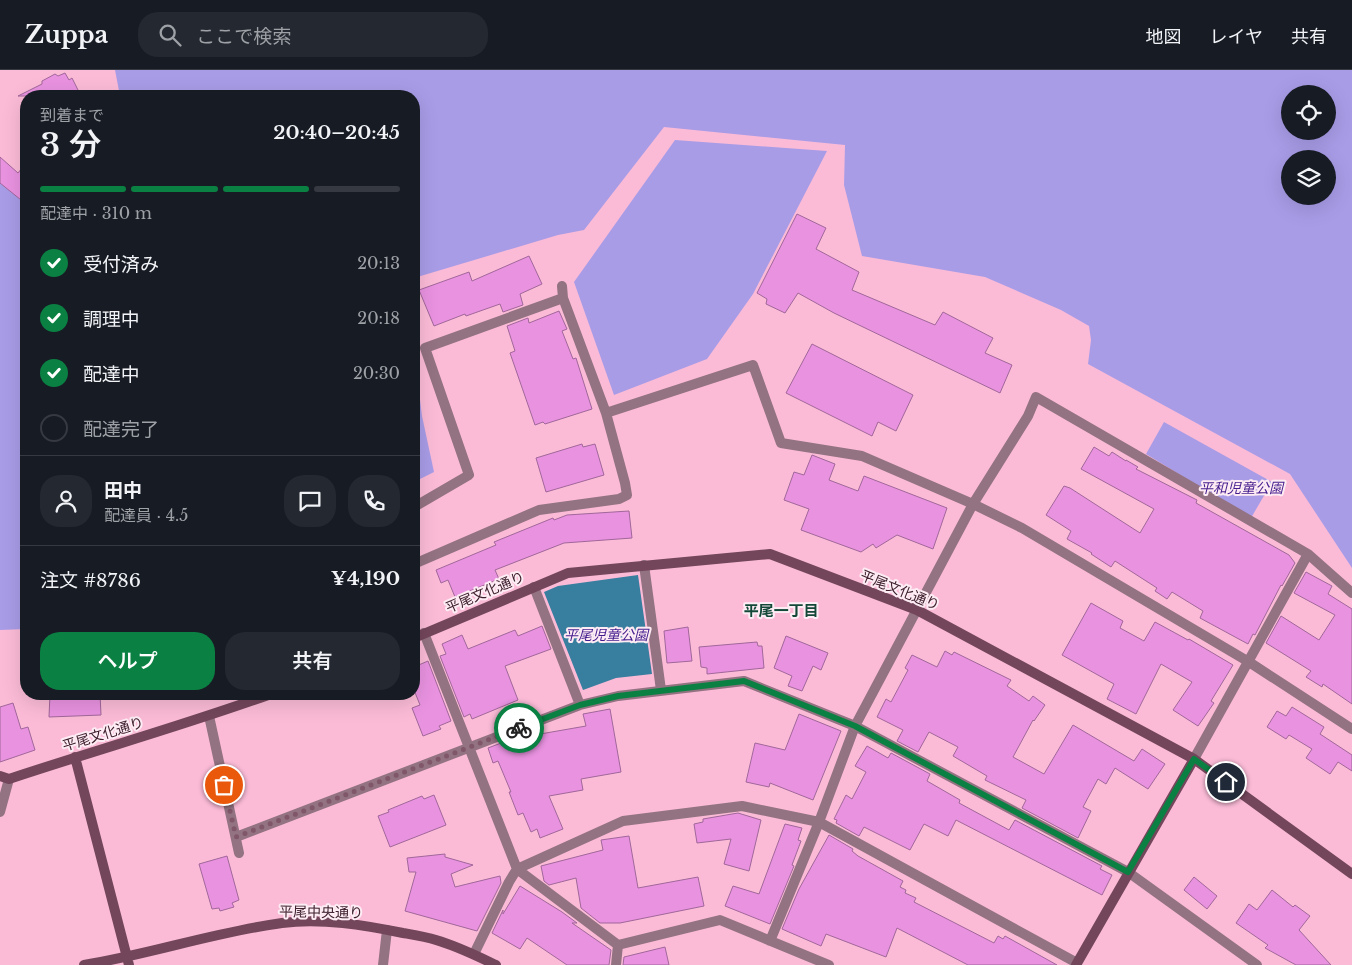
<!DOCTYPE html>
<html lang="ja">
<meta charset="utf-8">
<style>
:root{--surface:#171b24;--page:#242831;--text:#f1f3f6;--muted:#9ea1a6;--line:#363941;--accent:#0b8043}
body{margin:0;font-family:"Libre Baskerville","Noto Sans JP",serif;background:var(--page);color:var(--text);height:100vh;display:flex;flex-direction:column;font-size:19px;white-space:nowrap}
*{box-sizing:border-box;margin:0}
p{font-size:16px;color:var(--muted)}
.icon{flex:none;width:28px;height:28px;fill:none;stroke:currentColor;stroke-width:2;stroke-linecap:round;stroke-linejoin:round}
.map{position:relative;flex:1;overflow:hidden}
.panel{position:absolute;left:20px;top:20px;width:400px;height:610px;display:flex;flex-direction:column;background:var(--surface);border-radius:20px;box-shadow:0 5px 20px #0002}
.panel>*{flex:none}
.buttons{position:absolute;left:1281px;top:15px;display:grid;gap:10px}
.buttons a{display:grid;place-items:center;width:55px;height:55px;border-radius:50%;background:var(--surface);box-shadow:0 5px 20px #0002;font-size:25px}
.pin{position:absolute;display:grid;place-items:center;width:42px;height:42px;color:#fff;margin:-21px;border:2px solid #fff;border-radius:50%;box-shadow:0 1px 5px #0007}
.courier{position:absolute;display:grid;place-items:center;width:50px;height:50px;margin:-25px;border:4px solid #0b8043;border-radius:50%;background:#fff;color:#222;box-shadow:0 1px 6px #0007}
.summary em{font-style:normal;font-weight:600}
.summary div{display:flex;flex-direction:column-reverse}
.summary{display:flex;align-items:center;justify-content:space-between;height:85px;padding:0 20px}
h1{font-size:32px;font-weight:600;line-height:38px}
.bar{display:grid;grid-template-columns:repeat(4,1fr);gap:8px 5px;align-content:center;height:60px;padding:0 20px}
.bar i{height:6px;border-radius:4px;background:var(--line)}
.bar .current{background:var(--accent)}
.bar p{grid-column:span 4}
.line{display:flex;align-items:center;gap:12px;padding:0 20px;border-top:1px solid var(--line)}
.line div{flex:1}
.round{display:grid;place-items:center;flex:none;width:52px;height:52px;border-radius:20px;background:var(--page)}
ol{padding:0 20px;list-style:none}
li{display:flex;align-items:center;gap:15px;height:55px}
li p{margin-inline-start:auto}
li .icon{padding:5px;border-radius:50%;background:var(--accent);color:#fff;stroke-width:4}
li:last-child{color:var(--muted)}
li i{width:28px;height:28px;border:2px solid var(--line);border-radius:50%}
.cta{display:flex;gap:10px;margin-top:auto;padding:10px 20px}
.cta a{flex:1;height:58px;border-radius:20px;background:var(--accent);color:#fff;font-size:20px;font-weight:600;line-height:58px;text-align:center}
.cta a+a{background:var(--page);color:var(--text)}
header{display:flex;align-items:center;gap:30px;box-sizing:border-box;height:70px;padding:0 25px;background:var(--surface);border-bottom:1px solid var(--line)}
header strong{font-size:24px}
nav{display:flex;gap:28px;margin-inline-start:auto;font-size:18px}
.search{width:350px;height:45px;background:var(--page);display:flex;align-items:center;gap:12px;box-sizing:border-box;padding:0 18px;border-radius:20px;color:var(--muted);font-size:19px}
.map>svg:first-child{display:block}
.green{fill:#a89ce7;fill-rule:evenodd}
.water{fill:#387e9e}
.building{fill:#e992e0;stroke:#a1679a}
.lines{fill:none;stroke-linecap:round;stroke-linejoin:round}
.street{stroke:#937281;stroke-width:10}
.secondary{stroke:#73465b;stroke-width:10}
.done{stroke:#805669;stroke-width:5;stroke-dasharray:0 9}
.route{stroke:#0b8043;stroke-width:6}
.labels{text-anchor:middle;stroke-width:4;stroke-linejoin:round;paint-order:stroke}
.park-label{font-size:14px;font-style:italic;fill:#421a8d;stroke:#fdecf3}
.street-label{font-size:14px;fill:#3e202e;stroke:#fdecf3}
.neighbourhood-label{font-size:15px;font-weight:bold;fill:#134738;stroke:#fdecf3}
</style>
<header>
<strong>Zuppa</strong>
<div class="search"><svg class="icon" aria-label="search" viewBox="0 0 24 24"><circle cx="10" cy="10" r="6"/><path d="M15 15l6 6"/></svg>ここで検索</div>
<nav><a>地図</a><a>レイヤ</a><a>共有</a></nav>
</header>
<div class="map">
<svg width="1352" height="895" viewBox="0 0 1352 895">
<rect width="100%" height="100%" fill="#fbbbd7"/>
<path class="green" d="M115 0H1352V498L1290 404 1088 294 1091 270 1089 256 1061 240 985 207 862 186 844 115 845 75 664 57 584 160 558 165 414 208V26H120ZM1290 24H1328V61H1290ZM1290 89H1328V126H1290Z
M675 70 827 81 753 224 707 289 614 325 574 212Z
M8 100 26 105V559L0 560V105Z
M414 280 422 346 434 402 414 412Z
M1164 352 1272 412 1251 448 1146 384Z"/>
<path class="water" d="M638 505 652 604 616 608 583 620 544 522 558 516Z"/>
<path class="building" d="M65 3 69 10 72 8 81 26H18L42 14V11L55 4 58 6Z
M0 87 18 103 26 93V134L0 113Z
M797 144 826 158 816 179 859 202 852 220 935 255 943 242 993 268 985 283 1012 295 1000 323 834 243 798 223 785 243 766 234 767 229 757 223Z
M529 186 542 214 520 224 523 235 503 242 500 234 466 246 465 244 434 256 419 220 469 202 472 211Z
M559 241 567 259 562 261 573 289 576 288 592 339 545 354 543 352 535 355 510 283 515 281 507 256 528 248 529 253Z
M812 274 913 325 896 361 878 352 872 366 786 323Z
M582 374 583 377 595 374 604 405 546 422 536 388Z
M1094 377 1109 386 1112 382 1126 391V390L1138 397 1136 399 1197 430 1196 433 1289 485 1295 493 1282 516 1281 515 1255 565 1253 564 1248 574 1200 548 1203 541 1172 522 1167 529 1155 521 1157 518 1115 491 1111 497 1091 484 1092 483 1067 469 1071 461 1046 445 1064 416 1070 418 1140 463 1154 439 1081 399Z
M812 385 835 394 829 410 858 421 864 406 947 438 933 479 897 465 876 478 873 474 861 482 801 460 809 439 784 430 794 402 804 405Z
M629 441 632 468 564 473 495 500 499 509 455 527 448 510 441 513 436 500 496 475 494 472 553 448 554 450 567 445Z
M1306 502 1332 516 1328 524 1352 539V634L1323 614 1322 617 1306 607 1311 601 1266 573 1281 546 1319 570 1335 545 1294 523Z
M1091 533 1123 551 1120 558 1144 571 1155 552 1188 570 1189 569 1233 595 1211 631 1214 633 1198 656 1173 640 1192 612 1161 594 1136 644 1107 629 1114 614 1062 585Z
M542 556 551 579 505 596 518 630 472 649 470 644 464 647 440 586 446 584 442 574 462 565 468 579 515 560 518 566Z
M688 557 692 591 667 593 664 561Z
M786 566 828 583 821 600 813 596 802 621 788 616 792 606 774 598Z
M757 572 758 576H762L764 598 707 604V598L701 597 699 577Z
M945 581 952 585 954 582 1011 610 1007 616 1029 631 1033 626 1045 635 1034 651 1033 650 1013 687 1044 704 1073 655 1134 691 1142 679 1165 694 1148 719 1115 698 1106 714 1098 709 1083 737 1091 741 1078 768 1022 738 1026 730 985 710 987 706 953 686 958 677 929 662 918 682 897 671 903 660 877 647 886 629 891 632 908 600 905 598 912 585 937 597Z
M428 591 451 651 439 656 441 659 423 666 412 638 420 635 414 620V597Z
M50 624H100L101 645 49 647Z
M13 633 21 659 28 657 35 680 0 692V637Z
M1292 637 1324 657 1320 664 1352 685V701L1338 692 1330 704 1306 688 1312 679 1289 665 1286 669 1267 657 1277 641 1286 646Z
M610 639 621 702 581 709 583 720 549 726 563 759 540 768 537 759 531 762 523 743 518 745 509 722H511L498 691 493 693 488 678 522 665 523 667 586 656 583 644Z
M799 644 841 661 813 730 770 713 769 717 746 712 755 673 785 680Z
M867 676 888 688 891 683 930 704 927 711 960 730 959 733 1009 760 1015 750 1102 796 1100 799 1112 805 1102 825 956 750 948 766 924 754 910 780 864 757 859 766 836 753 837 750 834 749 846 725 852 729 866 702 855 696Z
M434 725 446 755 390 777 378 746 389 742 388 740 422 726 424 729Z
M738 743 761 750 749 801 724 794 731 769 697 773 694 754 703 752V749Z
M785 754 802 758 798 770 801 771 792 795 794 796 770 854 725 836 733 816 759 824Z
M829 765 853 779 852 781 858 786 903 811 900 817 906 820 905 823 916 828 914 832 994 873 998 866 1003 869 1005 866 1057 895H968L897 858 886 887 826 864 821 876 782 859 799 819Z
M629 766 638 818 698 807 704 836 620 853H600L581 838 576 808 549 815 544 811 541 796 603 780 601 770Z
M445 784V787L473 795 451 804 455 817 500 806 501 813 477 861 405 841 416 802H409L407 788Z
M227 786 239 830 232 833 234 837 220 841 219 838 212 839 199 794Z
M1194 807 1217 826 1207 839 1184 820Z
M520 816 562 842 577 853H572L611 880 609 895H567L527 868 520 879 492 863 503 840V844Z
M1272 820 1293 837 1295 835 1310 846 1299 860 1331 895H1296L1265 878 1268 875 1236 853 1249 834 1257 840Z
M665 877 669 895H623L624 887Z"/>
<g class="lines">
<path class="street" d="M606 343 753 295 781 373 862 386 973 434 1022 458 1249 592 1352 659
M414 437 469 405 425 278 563 228
M414 494 539 440 619 429 627 425 625 413 606 343 563 228 562 216
M644 495 661 620
M534 517 580 635
M424 563 517 799 618 875 720 850 829 895
M209 646 239 783
M1194 689 1308 484
M0 742 9 709
M236 767 580 635 618 626 744 611 855 656 1128 802 1257 895
M770 871 819 752 855 656 973 434 1028 346 1036 327 1308 484 1352 523
M474 884 509 812 517 799 623 751 742 736 819 752 1077 893
M383 895 387 860
M616 895 618 875"/>
<path class="secondary" d="M414 568 568 503 770 484 917 540 1194 689 1352 804
M75 687 129 895
M0 706 9 709C96 680 185 655 271 624
M84 895C151 884 215 862 282 853 322 848 364 855 403 863 414 865 426 867 436 870 457 876 477 886 496 895
M1076 895 1194 689"/>
</g>
<g class="lines">
<path class="done" d="M224 715 236 767 519 658"/>
<path class="route" d="M519 658 580 635 618 626 744 611 855 656 1128 802 1194 689 1226 712"/>
</g>
<g class="labels">
<g class="park-label">
<text x="1241" y="423">平和児童公園</text>
<text x="606" y="570">平尾児童公園</text>
</g>
<g class="street-label">
<text transform="translate(900 520) rotate(22)" y="5">平尾文化通り</text>
<text transform="translate(485 522) rotate(-23)" y="5">平尾文化通り</text>
<text transform="translate(103 664) rotate(-17)" y="5">平尾文化通り</text>
<text transform="translate(321 842) rotate(1)" y="5">平尾中央通り</text>
</g>
<g class="neighbourhood-label">
<text x="781" y="546">平尾一丁目</text>
</g>
</g>
</svg>
<div class="buttons">
<a><svg class="icon" aria-label="locate" viewBox="0 0 24 24"><circle cx="12" cy="12" r="6"/><path d="M12 2v4M12 18v4M2 12h4M18 12h4"/></svg></a>
<a><svg class="icon" aria-label="layers" viewBox="0 0 24 24"><path d="M12 4l9 5-9 5-9-5zM3 14l9 5 9-5"/></svg></a>
</div>
<div class="pin" style="left:224px;top:715px;background:#ea580c"><svg class="icon" aria-label="bag" viewBox="0 0 24 24"><path d="M5 8h14l-1 12H6zM9 8a3 3 0 0 1 6 0"/></svg></div>
<div class="pin" style="left:1226px;top:712px;background:#1f2937"><svg class="icon" aria-label="home" viewBox="0 0 24 24"><path d="M3 11l9-7 9 7M6 9v11h12V9"/></svg></div>
<div class="courier" style="left:519px;top:658px"><svg class="icon" aria-label="bike" viewBox="0 0 24 24"><circle cx="6" cy="16" r="4"/><circle cx="18" cy="16" r="4"/><path d="M6 16l4-8h5l3 8M10 8l3 8H6M13 5h3"/></svg></div>
<section class="panel">
<div class="summary"><div><h1>3 分</h1><p>到着まで</p></div><em>20:40–20:45</em></div>
<div class="bar"><i class="current"></i><i class="current"></i><i class="current"></i><i></i><p>配達中 · 310 m</p></div>
<ol>
<li><svg class="icon" aria-label="check" viewBox="0 0 24 24"><path d="M5 12l5 5 9-10"/></svg>受付済み<p>20:13</p></li>
<li><svg class="icon" aria-label="check" viewBox="0 0 24 24"><path d="M5 12l5 5 9-10"/></svg>調理中<p>20:18</p></li>
<li><svg class="icon" aria-label="check" viewBox="0 0 24 24"><path d="M5 12l5 5 9-10"/></svg>配達中<p>20:30</p></li>
<li><i></i>配達完了</li>
</ol>
<div class="line" style="height:90px"><a class="round"><svg class="icon" aria-label="person" viewBox="0 0 24 24"><circle cx="12" cy="8" r="4"/><path d="M4 21q1-7 8-7t8 7"/></svg></a><div><b>田中</b><p>配達員 · 4.5</p></div><a class="round"><svg class="icon" aria-label="chat" viewBox="0 0 24 24"><path d="M4 5h16v11H9l-5 4z"/></svg></a><a class="round"><svg class="icon" aria-label="phone" viewBox="0 0 24 24"><path d="M5 4h4l2 5-3 2q2 4 5 5l2-3 5 2v4C11 20 4 13 5 4z"/></svg></a></div>
<div class="line" style="height:65px"><div>注文 #8786</div><b>¥4,190</b></div>
<div class="cta"><a>ヘルプ</a><a>共有</a></div>
</section>
</div>
